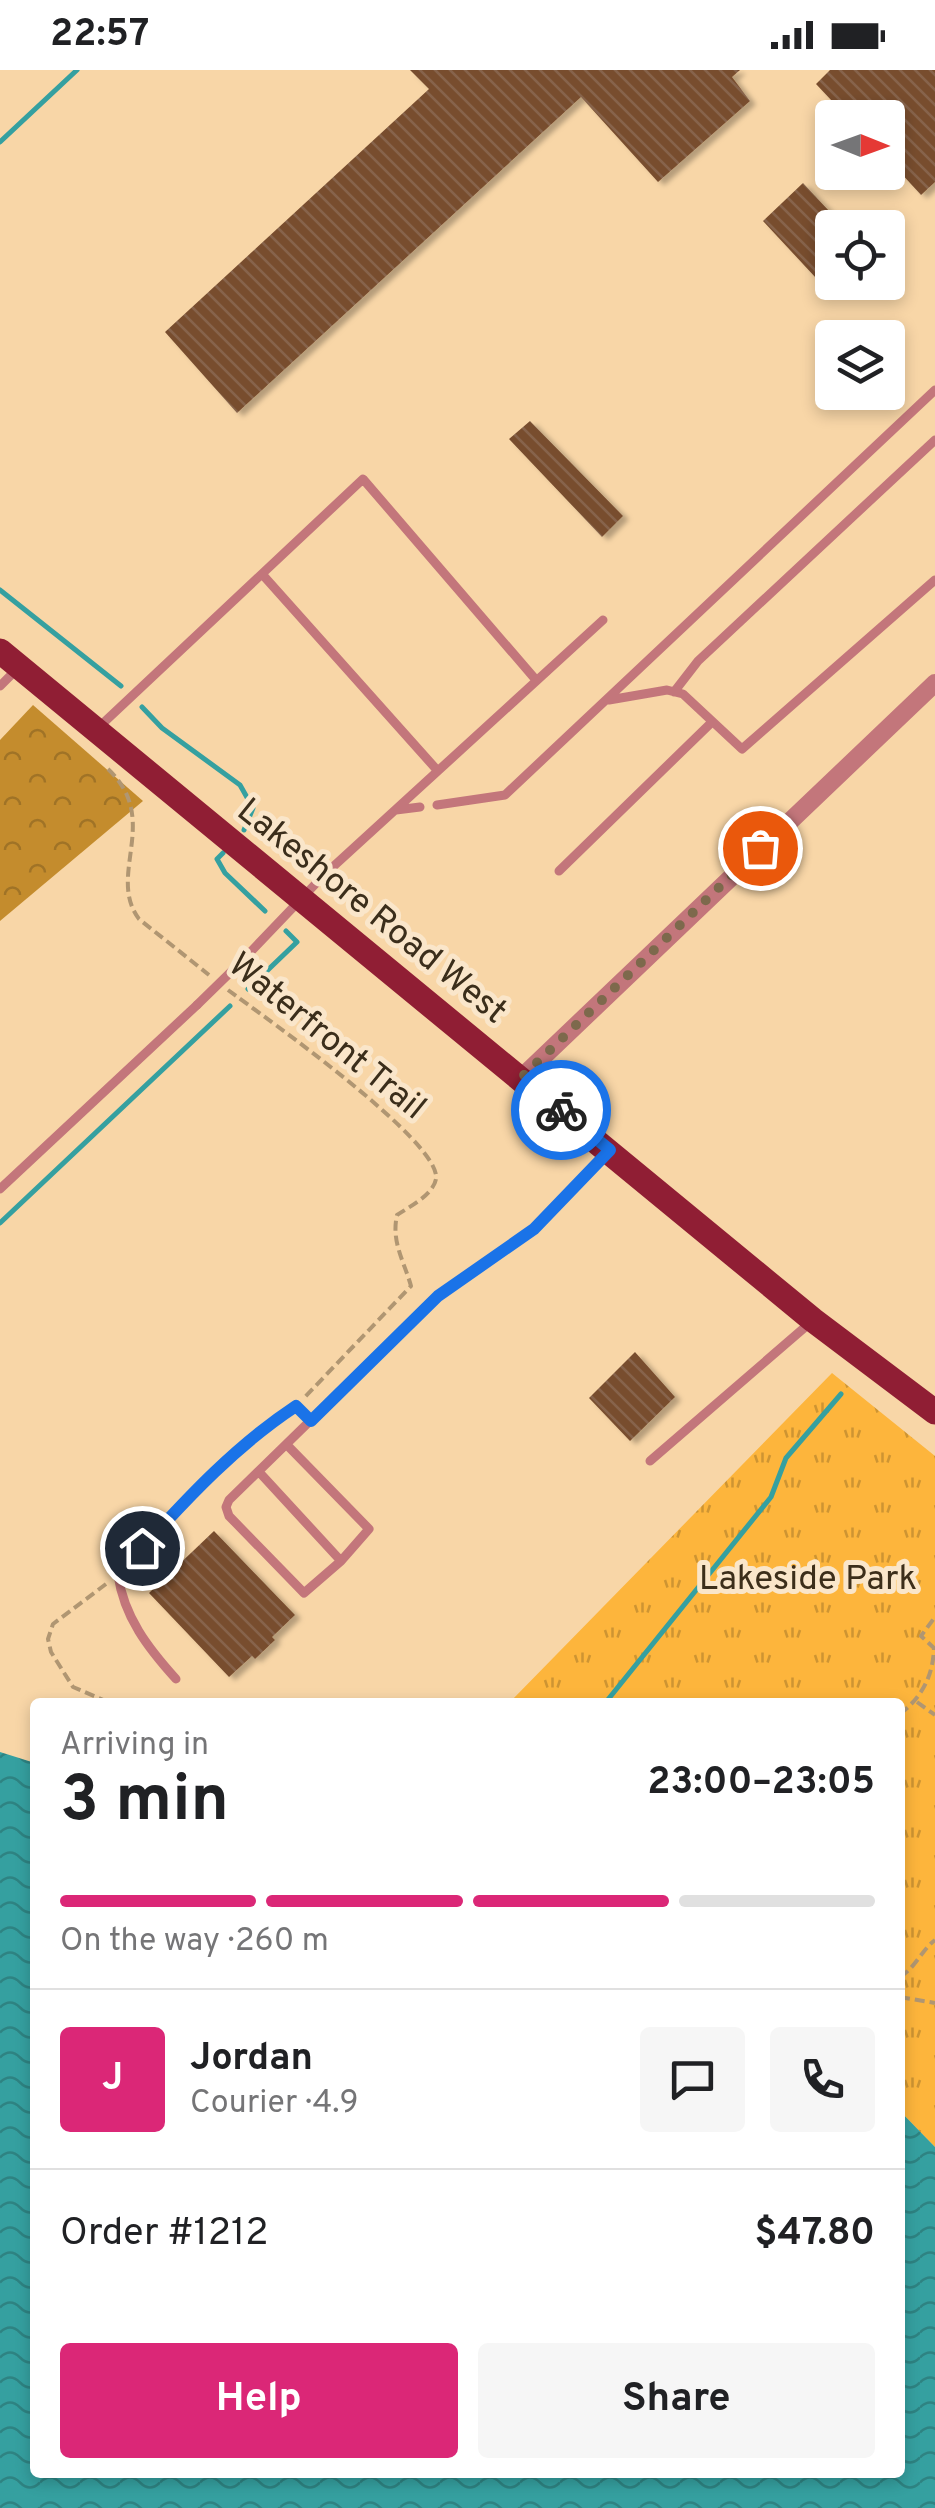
<!DOCTYPE html>
<meta charset="utf-8">
<style>
:root{--surface:#fff;--page:#f6f6f6;--text:#202124;--muted:#757577;--line:#e0e0e0;--accent:#db2777}
body{margin:0;font-family:Overpass,sans-serif;background:var(--page);color:var(--text);height:100vh;display:flex;flex-direction:column;font-size:38px;white-space:nowrap}
*{box-sizing:border-box;margin:0}
p{font-size:32px;color:var(--muted)}
.icon{flex:none;width:55px;height:55px;fill:none;stroke:currentColor;stroke-width:2;stroke-linecap:round;stroke-linejoin:round}
.map{position:relative;flex:1;overflow:hidden}
.drawer{position:absolute;left:30px;top:1628px;width:875px;height:780px;display:flex;flex-direction:column;background:var(--surface);border-radius:10px;box-shadow:0 5px 15px #0003}
.drawer>*{flex:none}
.needle{width:65px;rotate:91deg}
.buttons{position:absolute;left:815px;top:30px;display:grid;gap:20px}
.buttons a{display:grid;place-items:center;width:90px;height:90px;border-radius:10px;background:var(--surface);box-shadow:0 5px 15px #0003;font-size:50px}
.pin{position:absolute;display:grid;place-items:center;width:85px;height:85px;color:#fff;margin:-42px;border:5px solid #fff;border-radius:50%;box-shadow:0 2px 10px #0007}
.courier{position:absolute;display:grid;place-items:center;width:100px;height:100px;margin:-50px;border:8px solid #1a73e8;border-radius:50%;background:#fff;color:#222;box-shadow:0 2px 12px #0007}
.summary em{font-style:normal;font-weight:700}
.summary div{display:flex;flex-direction:column-reverse}
.summary{display:flex;align-items:center;justify-content:space-between;height:170px;padding:0 30px}
h1{font-size:65px;font-weight:700;line-height:75px}
.bar{display:grid;grid-template-columns:repeat(4,1fr);gap:15px 10px;align-content:center;height:120px;padding:0 30px}
.bar i{height:12px;border-radius:8px;background:var(--line)}
.bar .current{background:var(--accent)}
.bar p{grid-column:span 4}
.line{display:flex;align-items:center;gap:25px;padding:0 30px;border-top:2px solid var(--line)}
.line div{flex:1}
.round{display:grid;place-items:center;flex:none;width:105px;height:105px;border-radius:10px;background:var(--page)}
.cta{display:flex;gap:20px;margin-top:auto;padding:20px 30px}
.cta a{flex:1;height:115px;border-radius:10px;background:var(--accent);color:#fff;font-size:40px;font-weight:700;line-height:115px;text-align:center}
.cta a+a{background:var(--page);color:var(--text)}
.status{display:flex;justify-content:space-between;align-items:center;height:70px;padding:0 50px;background:var(--surface);direction:ltr}
.status svg{height:28px;fill:currentColor}
.map>svg:first-child{display:block}
.forest{fill:url(#forest-crowns)}
.park{fill:url(#park-tufts)}
.water{fill:url(#water-waves)}
.lines{fill:none;stroke-linecap:round;stroke-linejoin:round}
.stream{stroke:#35a0a0;stroke-width:5}
.building{fill:url(#building-back-hatch);filter:url(#shadow)}
.path{stroke:#b09672;stroke-width:4;stroke-dasharray:10 5;stroke-linecap:butt}
.service{stroke:#c3767b;stroke-width:9}
.minor{stroke:#c3767b;stroke-width:18}
.primary{stroke:#901e34;stroke-width:25}
.service-bridge{stroke:#c3767b;stroke-width:9}
.done{stroke:#7d694c;stroke-width:10;stroke-dasharray:0 18}
.route{stroke:#1a73e8;stroke-width:12}
.labels{text-anchor:middle;stroke-width:10;stroke-linejoin:round;paint-order:stroke}
.street-label{font-size:35px;fill:#3b2e1b;stroke:#fae6ca}
.park-label{font-size:35px;fill:#3c2e1a;stroke:#fae6ca}
</style>
<div class="status"><b>22:57</b><svg viewBox="0 0 49 12"><path d="M0 12V9h3v3zM5 12V6h3v6zM10 12V3h3v9zM15 12V0h3v12zM26 1h20v11H26zM47 4h2v5h-2z"/></svg></div>
<div class="map">
<svg width="935" height="2438" viewBox="0 0 935 2438">
<defs>
<pattern id="forest-crowns" width="20" height="18" patternUnits="userSpaceOnUse" patternTransform="scale(2.5)"><rect width="20" height="18" fill="#c48c2d"/><path d="M2 6a3 3 0 1 1 6 0M12 15a3 3 0 1 1 6 0" fill="none" stroke="#a07326"/></pattern>
<pattern id="park-tufts" width="24" height="20" patternUnits="userSpaceOnUse" patternTransform="scale(2.5)"><rect width="24" height="20" fill="#fdb53c"/><path d="M3 7l-1-3M5 7V3M7 7l1-3M15 17l-1-3M17 17v-4M19 17l1-3" fill="none" stroke="#ce9432"/></pattern>
<pattern id="water-waves" width="16" height="10" patternUnits="userSpaceOnUse" patternTransform="scale(2.5)"><rect width="16" height="10" fill="#35a0a0"/><path d="M0 5q4-4 8 0t8 0" fill="none" stroke="#2e8382"/></pattern>
<pattern id="building-back-hatch" width="6" height="6" patternUnits="userSpaceOnUse" patternTransform="scale(2.5)"><rect width="6" height="6" fill="#784d2f"/><path d="M-1 5l2 2M0 0l6 6M5-1l2 2" fill="none" stroke="#87644b"/></pattern>
<filter id="shadow"><feDropShadow dx="6" dy="3.5" stdDeviation="2.5" flood-color="#0004"/></filter>
</defs>
<rect width="100%" height="100%" fill="#f8d6a7"/>
<path class="forest" d="M33 635 143 731 0 851V670Z"/>
<path class="park" d="M832 1303 935 1386V2077L900 2041V1632H510Z"/>
<path class="water" d="M0 1682 35 1693V2402H900V2041L935 2077V2438H0Z"/>
<g class="lines">
<path class="stream" d="M0 72 77 0
M0 520 121 616
M142 637 162 658 240 715 253 738 244 760
M223 783 217 789 225 803 265 841
M248 919 297 872 286 861
M0 1153 230 936
M606 1632 771 1427 786 1388 841 1324"/>
</g>
<path class="building" d="M410 0H740L732 7 750 31 658 112 581 27 237 343 165 262 429 19Z
M830 0H935V112L921 125 888 89V48H848L816 14Z
M803 113 845 158H832V190L816 208 763 151Z
M530 351 623 446 602 467 509 369Z
M635 1282 675 1327 630 1371 589 1328Z
M214 1461 295 1545 272 1567 275 1570 255 1589 252 1586 229 1607 149 1523Z"/>
<g class="lines">
<path class="path" d="M108 699C162 750 106 805 139 849L209 905
M228 920C263 946 442 1072 436 1109 433 1125 409 1137 397 1145 391 1172 404 1191 411 1216L303 1329
M106 1514 53 1554 48 1569 51 1582 73 1617 108 1632
M917 1632 935 1645
M900 1644C922 1627 933 1606 934 1578L921 1566 935 1547
M900 1907C916 1897 921 1881 935 1870
M900 1927 935 1933"/>
<path class="service" d="M262 504 437 700
M0 616 16 600
M674 622 698 591 935 370
M609 630 667 620 683 624 742 679 935 510
M99 657 363 409 536 610
M437 735 505 725 935 320
M396 740 420 737
M559 801 712 652
M240 893 324 805 603 550
M0 1119 197 935
M650 1391 811 1252
M260 1403 341 1491 369 1459 287 1375
M341 1491 304 1523 229 1446 226 1437 229 1430 438 1226 534 1159 608 1083
M176 1609C148 1578 124 1547 118 1505 173 1444 227 1381 296 1336L311 1351"/>
<path class="minor" d="M522 1007 935 613"/>
<path class="primary" d="M0 581 813 1250 935 1342"/>
<path class="service-bridge" d="M197 935 240 893"/>
</g>
<g class="lines">
<path class="done" d="M561 1040 522 1007 760 778"/>
<path class="route" d="M142 1478C189 1426 237 1375 296 1336L311 1351 438 1226 534 1159 610 1080 561 1040"/>
</g>
<g class="labels">
<g class="street-label">
<text transform="translate(373 840) rotate(39)" y="12">Lakeshore Road West</text>
<text transform="translate(328 965) rotate(39)" y="12">Waterfront Trail</text>
</g>
<g class="park-label">
<text x="808" y="1519">Lakeside Park</text>
</g>
</g>
</svg>
<div class="buttons">
<a><svg class="needle" viewBox="-14 -14 28 28"><path d="M0-13l5 13h-10z" fill="#e53935"/><path d="M0 13l5-13h-10z" fill="#757577"/></svg></a>
<a><svg class="icon" aria-label="locate" viewBox="0 0 24 24"><circle cx="12" cy="12" r="6"/><path d="M12 2v4M12 18v4M2 12h4M18 12h4"/></svg></a>
<a><svg class="icon" aria-label="layers" viewBox="0 0 24 24"><path d="M12 4l9 5-9 5-9-5zM3 14l9 5 9-5"/></svg></a>
</div>
<div class="pin" style="left:760px;top:778px;background:#ea580c"><svg class="icon" aria-label="bag" viewBox="0 0 24 24"><path d="M5 8h14l-1 12H6zM9 8a3 3 0 0 1 6 0"/></svg></div>
<div class="pin" style="left:142px;top:1478px;background:#1f2937"><svg class="icon" aria-label="home" viewBox="0 0 24 24"><path d="M3 11l9-7 9 7M6 9v11h12V9"/></svg></div>
<div class="courier" style="left:561px;top:1040px"><svg class="icon" aria-label="bike" viewBox="0 0 24 24"><circle cx="6" cy="16" r="4"/><circle cx="18" cy="16" r="4"/><path d="M6 16l4-8h5l3 8M10 8l3 8H6M13 5h3"/></svg></div>
<section class="drawer">
<div class="summary"><div><h1>3 min</h1><p>Arriving in</p></div><em>23:00–23:05</em></div>
<div class="bar"><i class="current"></i><i class="current"></i><i class="current"></i><i></i><p>On the way · 260 m</p></div>
<div class="line" style="height:180px"><b class="round" style="background:var(--accent);color:#fff">J</b><div><b>Jordan</b><p>Courier · 4.9</p></div><a class="round"><svg class="icon" aria-label="chat" viewBox="0 0 24 24"><path d="M4 5h16v11H9l-5 4z"/></svg></a><a class="round"><svg class="icon" aria-label="phone" viewBox="0 0 24 24"><path d="M5 4h4l2 5-3 2q2 4 5 5l2-3 5 2v4C11 20 4 13 5 4z"/></svg></a></div>
<div class="line" style="height:130px"><div>Order #1212</div><b>$47.80</b></div>
<div class="cta"><a>Help</a><a>Share</a></div>
</section>
</div>
